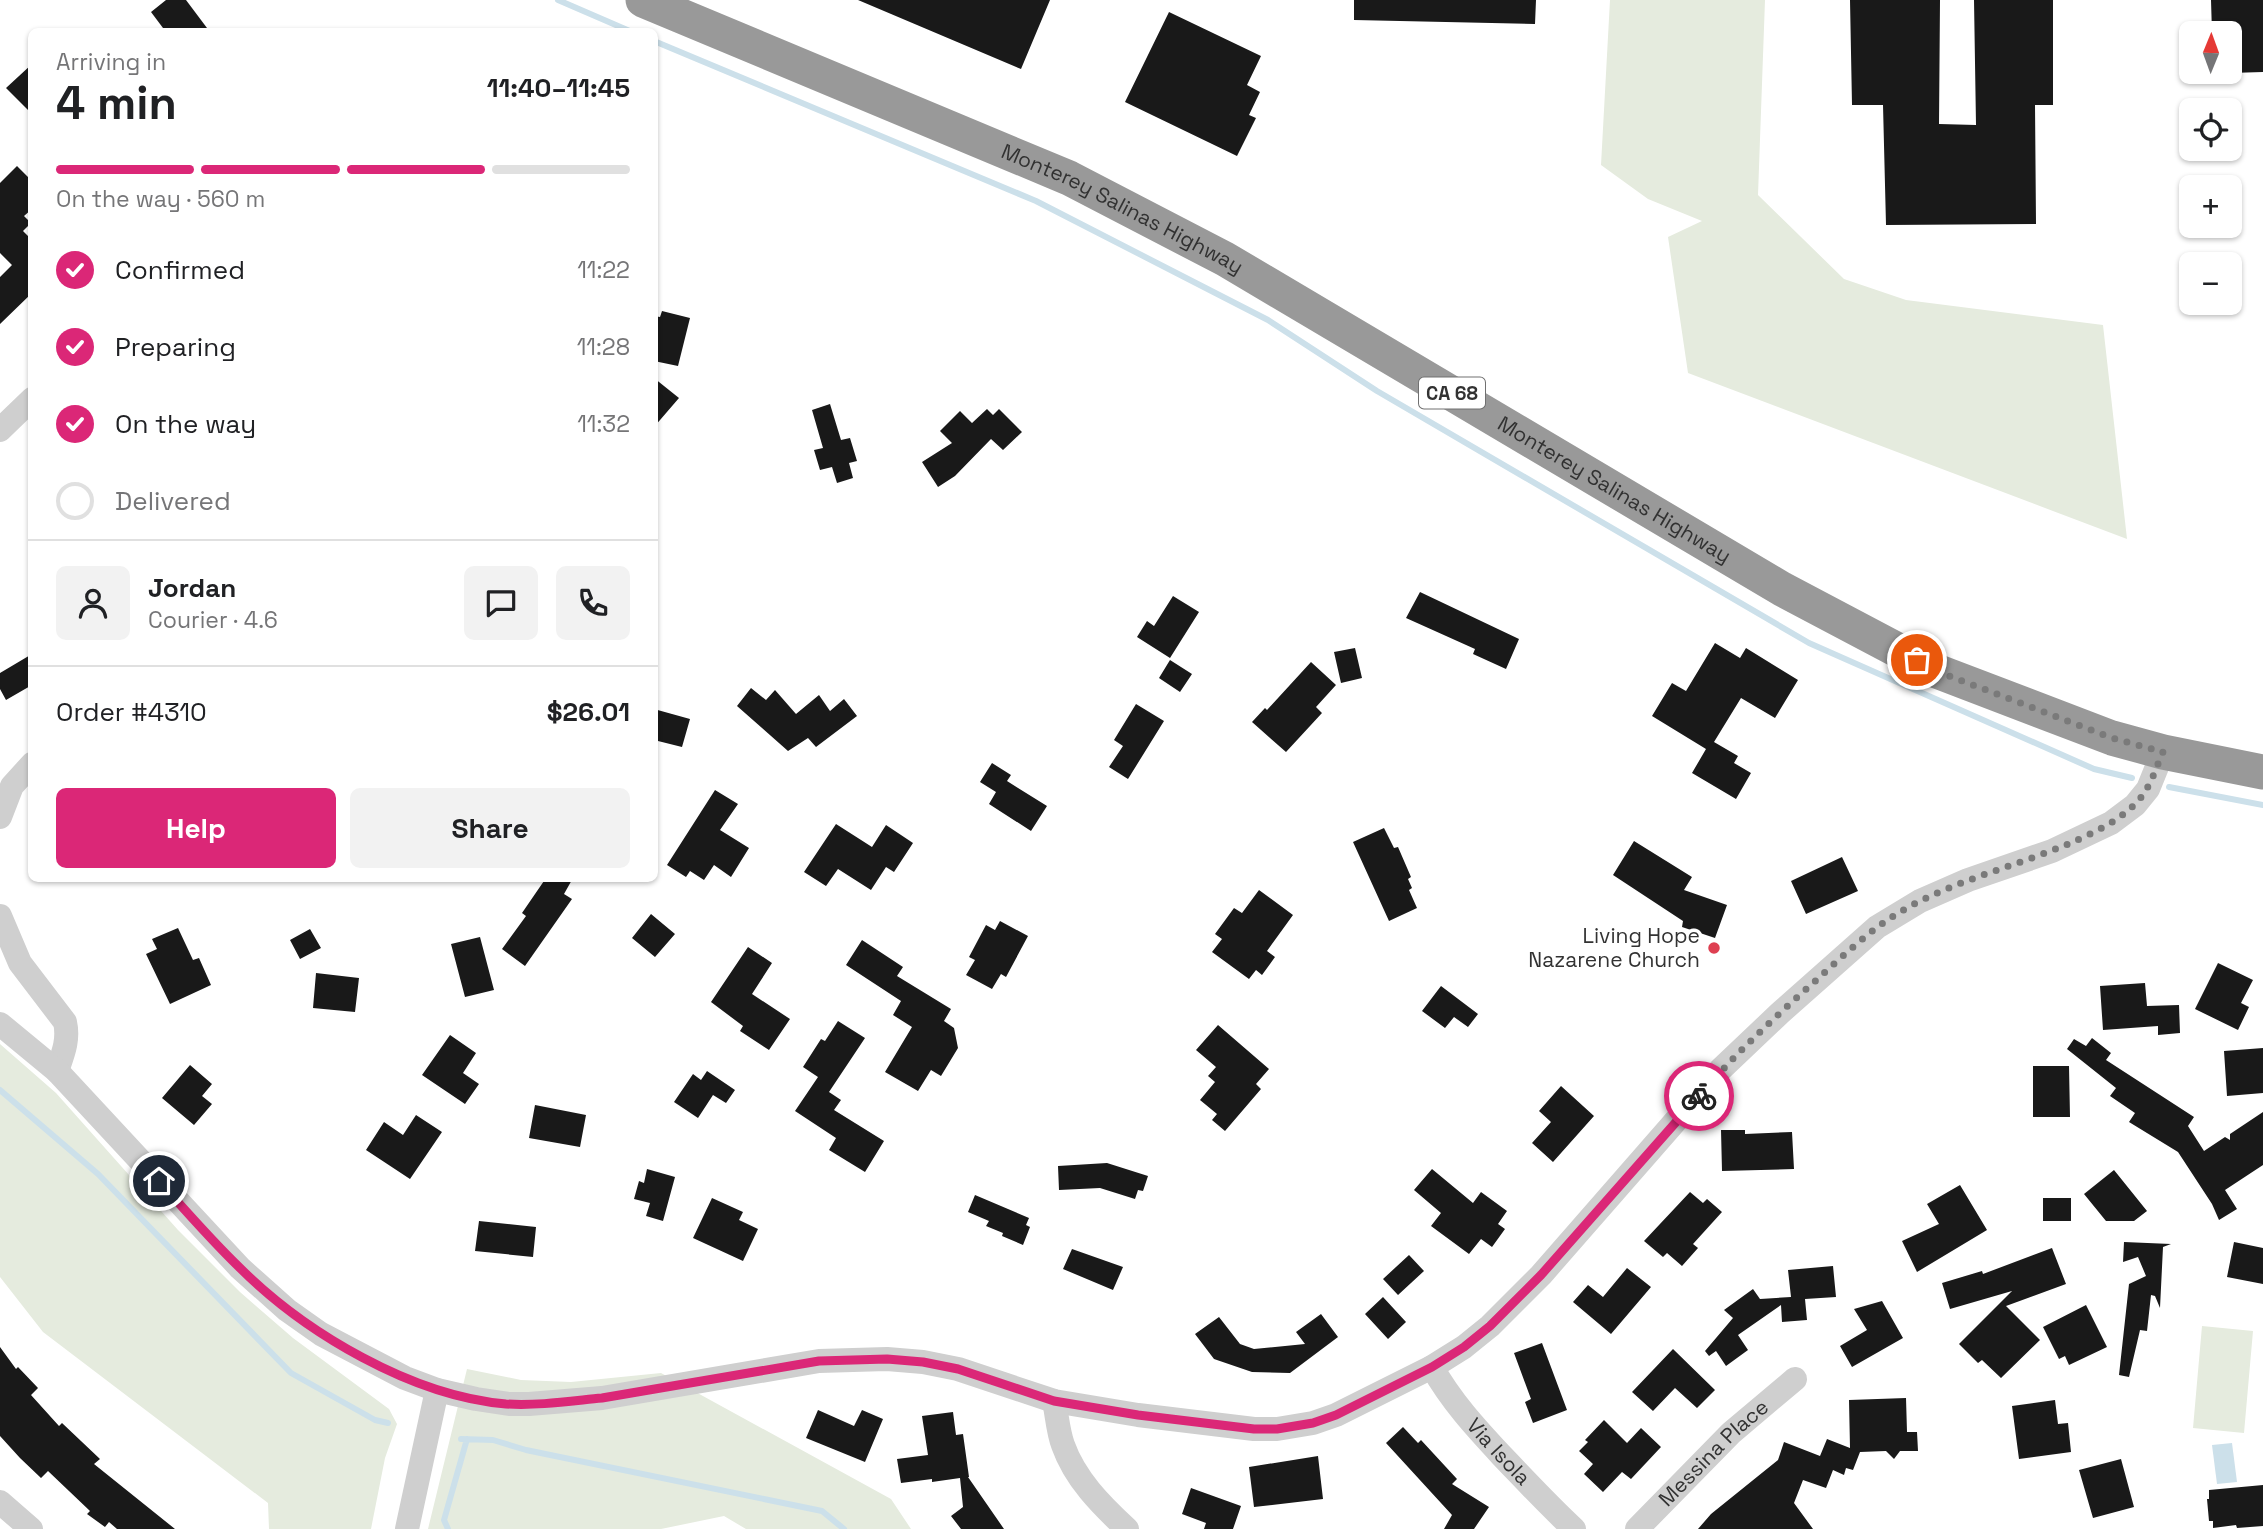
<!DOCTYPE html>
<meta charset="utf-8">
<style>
:root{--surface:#fff;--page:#f2f2f2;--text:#202124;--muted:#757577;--line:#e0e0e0;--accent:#db2777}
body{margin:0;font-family:"Space Grotesk",sans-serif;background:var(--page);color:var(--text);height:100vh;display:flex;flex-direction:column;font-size:26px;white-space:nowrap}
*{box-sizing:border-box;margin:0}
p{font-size:23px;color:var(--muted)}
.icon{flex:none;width:38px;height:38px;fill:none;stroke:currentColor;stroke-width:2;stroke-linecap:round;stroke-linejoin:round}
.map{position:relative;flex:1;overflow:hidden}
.side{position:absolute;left:28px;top:28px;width:630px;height:854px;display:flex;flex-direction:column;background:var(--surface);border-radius:10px;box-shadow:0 2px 5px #0004}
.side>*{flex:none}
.needle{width:46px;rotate:1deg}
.buttons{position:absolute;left:2179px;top:21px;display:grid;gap:14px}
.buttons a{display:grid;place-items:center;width:63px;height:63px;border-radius:10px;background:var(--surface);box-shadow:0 2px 5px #0004;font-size:35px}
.pin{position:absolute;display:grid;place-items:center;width:60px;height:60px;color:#fff;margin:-30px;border:4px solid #fff;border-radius:50%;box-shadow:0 2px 7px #0007}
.courier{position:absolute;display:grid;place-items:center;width:70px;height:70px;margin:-35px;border:5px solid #db2777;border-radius:50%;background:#fff;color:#222;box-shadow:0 2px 9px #0007}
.head em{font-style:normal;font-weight:800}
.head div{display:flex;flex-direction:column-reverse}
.head{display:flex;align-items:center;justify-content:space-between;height:119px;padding:0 28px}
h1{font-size:46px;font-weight:800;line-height:52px}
.bar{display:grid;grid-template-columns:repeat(4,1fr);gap:10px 7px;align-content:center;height:84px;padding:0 28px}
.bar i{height:9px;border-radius:5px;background:var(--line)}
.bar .active{background:var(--accent)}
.bar p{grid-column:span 4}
.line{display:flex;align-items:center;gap:18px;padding:0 28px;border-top:2px solid var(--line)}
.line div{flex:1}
.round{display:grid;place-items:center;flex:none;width:74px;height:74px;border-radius:10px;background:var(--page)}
ol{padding:0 28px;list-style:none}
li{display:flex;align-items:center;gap:21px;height:77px}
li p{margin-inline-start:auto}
li .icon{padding:7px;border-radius:50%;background:var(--accent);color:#fff;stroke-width:4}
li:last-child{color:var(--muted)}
li i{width:38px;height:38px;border:4px solid var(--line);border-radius:50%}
.action{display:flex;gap:14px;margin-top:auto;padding:14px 28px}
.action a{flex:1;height:80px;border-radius:10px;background:var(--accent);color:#fff;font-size:28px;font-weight:800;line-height:80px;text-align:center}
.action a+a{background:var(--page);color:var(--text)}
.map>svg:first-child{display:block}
.green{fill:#e5ebde}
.water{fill:#cce0ea}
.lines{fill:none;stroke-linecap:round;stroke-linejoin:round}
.stream{stroke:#cce0ea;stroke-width:6}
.building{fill:#191919}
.minor{stroke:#cfcfcf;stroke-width:24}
.highway{stroke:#999;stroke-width:35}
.done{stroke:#7a7a7a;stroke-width:7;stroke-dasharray:0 12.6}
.route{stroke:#db2777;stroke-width:9}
.poi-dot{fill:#de3f51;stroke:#fff;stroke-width:2.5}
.labels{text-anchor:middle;stroke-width:7;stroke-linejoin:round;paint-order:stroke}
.shield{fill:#fff;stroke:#707070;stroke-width:2}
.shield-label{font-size:19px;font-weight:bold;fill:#323232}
.street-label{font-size:21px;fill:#323232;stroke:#fff}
.poi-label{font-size:21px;fill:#323232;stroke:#fff;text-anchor:end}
</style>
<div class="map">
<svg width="2263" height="1529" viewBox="0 0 2263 1529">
<rect width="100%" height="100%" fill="#fff"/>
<path class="green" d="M1610 0H1765L1758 195 1844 279 1906 300 2103 325 2127 539 1688 373 1668 237 1702 221 1648 199 1601 165Z
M0 1044 56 1093 178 1230 240 1292 293 1338 389 1409 397 1424 385 1458 371 1529H269L268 1503 43 1332 0 1277Z
M2202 1326 2253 1331 2244 1433 2193 1428Z
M467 1369 521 1380 571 1382 661 1373 891 1499 911 1529H746L724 1516 661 1529H428Z"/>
<path class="water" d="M2232 1443 2237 1482 2217 1484 2212 1445Z"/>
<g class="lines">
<path class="stream" d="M558 0 632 32
M654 41 1036 201 1268 320 1377 391 1809 643 2094 769 2132 778
M2169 787 2263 805
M0 1090 98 1174 291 1373 375 1420 388 1423
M461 1439 493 1440 526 1450 822 1511 844 1529
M448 1529 444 1520 467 1439"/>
</g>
<path class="building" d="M166 0H186L210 32H166L151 12Z
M858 0H1050L1021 69Z
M1354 0H1536L1535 24 1354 20Z
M1850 0H1940L1939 124 1976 125 1974 0H2053V105H2035L2036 224 1886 225 1883 105H1852Z
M2211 0H2263V72L2230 73V33H2212Z
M1169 12 1261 56 1247 85 1260 92 1249 115 1256 118 1237 156 1125 102Z
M32 64V114L6 88Z
M17 166 32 181V209L24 216 31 223 23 231 32 240V293L0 324V277L12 265 0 253V183Z
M662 311 690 318 678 366 654 361V316L660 317Z
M654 378 679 398 654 427Z
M830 404 841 440 850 438 857 461 849 463 853 478 837 483 832 467 820 470 814 450 823 448 812 410Z
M987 409 993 415 999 409 1022 432 1003 450 991 439 955 476 938 487 922 462 952 443 940 431 960 411 972 423Z
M1420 592 1519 639 1506 669 1473 654 1475 649 1406 618Z
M1173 596 1199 612 1170 658 1137 637 1147 621 1154 626Z
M1715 643 1740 658 1746 648 1798 680 1775 718 1741 698 1714 742 1738 756 1734 763 1751 773 1736 799 1692 773 1706 749 1652 716 1672 683 1686 691Z
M1355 648 1362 678 1341 683 1334 652Z
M32 654V685L6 700 0 689V673Z
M1170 660 1192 674 1180 692 1159 678Z
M1311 662 1336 685 1316 707 1322 713 1286 752 1252 722 1265 708 1267 710Z
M751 688 766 700 775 690 796 714 819 695 830 711 844 699 857 716 816 747 808 738 788 751 737 706Z
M1136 704 1164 721 1128 779 1109 767 1123 746 1114 740Z
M654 709 690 719 682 747 654 740Z
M992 763 1011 775 1007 781 1047 806 1031 831 989 804 996 792 980 782Z
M715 790 738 804 720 830 749 848 731 877 714 865 704 880 690 871 686 877 667 865Z
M836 824 872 847 886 825 913 843 894 872 886 867 871 890 838 869 826 886 804 872Z
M1384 828 1394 848 1398 847 1411 877 1408 879 1412 888 1409 890 1417 908 1389 921 1353 842Z
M1634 841 1692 877 1684 890 1727 905 1715 938 1682 927 1683 921 1613 875Z
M1842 857 1858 891 1806 914 1791 881Z
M546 878H573L564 894 572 899 525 966 502 949 526 916 522 913Z
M1259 890 1293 915 1267 951 1275 957 1262 975 1256 970 1249 979 1212 952 1222 939 1215 934 1234 908 1242 913Z
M651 914 675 934 655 957 632 938Z
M1000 921 1028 936 1006 977 1001 974 992 989 966 975 975 960 969 957 986 925 995 930Z
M178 928 193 960 199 958 211 985 170 1004 146 954 157 949 152 939Z
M310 929 321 948 300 959 290 940Z
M480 937 494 990 465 997 451 944Z
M862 940 903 967 897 976 951 1009 944 1021 954 1028 958 1048 941 1076 931 1070 918 1091 885 1072 912 1027 893 1015 901 1001 846 965Z
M748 947 772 963 752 994 790 1019 769 1050 740 1031 743 1026 711 1002Z
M2218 963 2253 980 2241 1003 2249 1007 2238 1030 2195 1009Z
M316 973 359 978 355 1012 313 1008Z
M2145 983 2147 1006 2179 1005 2180 1033 2158 1035V1026L2103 1030 2100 986Z
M1441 986 1478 1014 1468 1027 1454 1017 1445 1028 1422 1011Z
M838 1021 865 1038 829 1092 841 1100 834 1110 884 1141 865 1172 829 1150 836 1138 795 1111 818 1077 803 1067 821 1039 825 1041Z
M1218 1025 1269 1069 1256 1084 1261 1089 1225 1131 1212 1120 1217 1114 1200 1100 1215 1082 1208 1076 1216 1067 1196 1050Z
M450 1035 476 1053 463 1073 479 1084 465 1104 422 1075Z
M2092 1038 2111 1053 2106 1060 2194 1117 2188 1126 2204 1151 2225 1137 2230 1140V1134L2263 1112V1165L2225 1190 2237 1209 2219 1220 2212 1204 2178 1152 2129 1122 2135 1113 2110 1096 2116 1088 2067 1049 2074 1039 2086 1046Z
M2263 1048V1093L2227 1096 2224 1051Z
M190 1065 212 1084 202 1096 212 1104 194 1125 162 1098Z
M2033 1066H2069L2070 1117H2033Z
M707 1071 735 1090 726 1103 713 1095 698 1118 674 1102 693 1074 701 1080Z
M1561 1086 1594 1116 1553 1162 1532 1143 1551 1122 1539 1111Z
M535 1105 586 1115 580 1147 529 1138Z
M416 1115 442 1132 410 1179 366 1150 384 1122 403 1135Z
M1721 1130H1745V1134L1792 1132 1794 1169 1722 1171Z
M1107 1163 1148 1176 1143 1191 1138 1190 1135 1199 1100 1188 1059 1190 1058 1166Z
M647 1169 675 1177 663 1221 646 1216 650 1203 634 1199 639 1181 644 1183Z
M1432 1169 1473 1203 1481 1192 1507 1211 1498 1224 1505 1229 1492 1247 1481 1239 1469 1254 1431 1226 1441 1213 1414 1190Z
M2114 1170 2147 1211 2134 1221H2106L2084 1194Z
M1960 1185 1987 1230 1917 1272 1902 1241 1939 1224 1927 1204Z
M1690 1192 1703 1203 1707 1199 1722 1212 1693 1244 1698 1248 1682 1266 1667 1253 1663 1257 1644 1241Z
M975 1195 1029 1218 1026 1225 1030 1227 1023 1245 1002 1236 1003 1233 986 1226 989 1221 968 1212Z
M712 1198 743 1212 739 1220 758 1229 743 1261 693 1238Z
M2043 1198H2071V1221H2043Z
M479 1221 536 1227 533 1257 475 1251Z
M2124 1242 2171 1244 2163 1247 2160 1308 2155 1296 2151 1295 2147 1331 2140 1330 2129 1377 2119 1375 2129 1284 2146 1276 2138 1257 2123 1262Z
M2234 1242 2263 1248V1284L2227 1277Z
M2052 1248 2066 1284 2006 1306 2040 1340 2001 1378 1982 1360 1978 1363 1959 1344 2012 1291 1950 1309 1942 1283 1982 1271 1983 1274Z
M1072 1249 1123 1267 1113 1290 1063 1269Z
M1409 1255 1424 1271 1398 1295 1383 1279Z
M1833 1266 1836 1297 1805 1299 1807 1320 1782 1322 1781 1305 1738 1335 1748 1350 1726 1366 1716 1351 1709 1356 1705 1351 1733 1318 1724 1310 1753 1289 1760 1299 1791 1297 1788 1270Z
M1627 1268 1651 1287 1611 1334 1573 1302 1588 1285 1603 1297Z
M1383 1297 1406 1322 1388 1339 1365 1314Z
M1882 1301 1903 1338 1852 1367 1840 1346 1867 1330 1854 1309Z
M2086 1305 2107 1347 2069 1365 2065 1356 2059 1359 2043 1327Z
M1321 1314 1338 1337 1290 1373 1252 1372 1214 1359 1195 1334 1219 1317 1240 1344 1254 1349 1305 1344 1296 1332Z
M1542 1343 1567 1410 1533 1423 1525 1402 1531 1399 1514 1353Z
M0 1347 16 1369 18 1367 38 1388 31 1395 59 1426 62 1423 100 1459 94 1464 175 1529H117L109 1522 105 1527 87 1514 90 1511 48 1471 41 1478 20 1458 0 1436Z
M1673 1349 1715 1390 1697 1408 1675 1388 1653 1411 1632 1392Z
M1906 1398 1907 1432H1917L1918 1451H1900L1894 1459 1886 1451 1860 1452 1853 1470 1846 1468 1844 1475 1833 1470 1826 1488 1803 1480 1794 1503 1813 1529H1698L1711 1514 1778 1460 1784 1442 1820 1456 1827 1439 1850 1448 1849 1400Z
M2055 1400 2058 1424 2068 1423 2071 1452 2019 1459 2012 1406Z
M818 1410 854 1426 862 1410 883 1419 865 1462 806 1438Z
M953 1412 956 1435 963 1434 969 1477H968L1004 1529H961L951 1516 963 1507 960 1478 932 1482V1479L901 1483 897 1459 928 1455 922 1416Z
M1604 1420 1627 1443 1641 1428 1661 1447 1631 1479 1622 1472 1603 1492 1584 1474 1593 1464 1579 1451 1588 1442 1585 1440Z
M1403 1427 1418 1443 1421 1440 1457 1479 1452 1484 1489 1507 1474 1529H1444L1452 1515 1386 1443Z
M1318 1456 1323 1499 1254 1507 1249 1467Z
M2121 1459 2134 1507 2093 1518 2079 1470Z
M2263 1485V1526L2237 1528 2236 1525 2213 1528V1521H2209L2207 1499H2209V1490Z
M1191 1488 1241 1506 1233 1529H1204L1206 1523 1182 1514Z"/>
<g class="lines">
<g class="minor">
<path d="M0 430 32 399"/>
<path d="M0 817 12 786 32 764"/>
<path d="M0 916 20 963 65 1022C69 1040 63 1054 57 1071"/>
<path d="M0 1024 57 1071 240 1268 287 1310 321 1334 405 1378 437 1390 476 1399 509 1404H529L602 1398 819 1361 887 1359 923 1362 958 1369 1054 1401 1138 1415 1254 1429H1277L1313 1423 1336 1415 1432 1367 1464 1347 1490 1326 1541 1275 1721 1069 1780 1013 1877 927 1920 901 1968 880 2052 851 2111 823 2135 805 2148 789 2163 752"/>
<path id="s1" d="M1432 1367C1451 1401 1476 1428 1502 1456 1526 1481 1549 1506 1574 1529"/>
<path d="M1054 1401C1057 1415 1058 1432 1063 1445 1075 1479 1101 1505 1127 1529"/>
<path d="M0 1502 31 1529"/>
<path d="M407 1529 437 1390"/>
<path id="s2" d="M1637 1529 1731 1433 1795 1379"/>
</g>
<path class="highway" id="s3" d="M643 0 1069 178 1225 259 1782 589 1939 672 2112 738 2163 752 2263 772"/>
</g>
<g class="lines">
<path class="done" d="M1699 1096C1734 1055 1773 1019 1813 983 1839 960 1865 934 1895 915 1948 882 2011 868 2068 844 2091 834 2118 822 2136 803 2150 789 2155 770 2163 752L2112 738 1939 672 1917 660"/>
<path class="route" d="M159 1181C185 1210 211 1240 239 1267 305 1333 412 1396 506 1404 538 1406 571 1401 602 1398L819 1361 887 1359 923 1362 958 1369 1054 1401 1138 1415 1254 1429H1277L1313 1423 1336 1415 1432 1367 1464 1347 1490 1326 1541 1275 1699 1096"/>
</g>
<circle class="poi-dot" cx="1714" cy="948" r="7"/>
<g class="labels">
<rect class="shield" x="1419" y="377.5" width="66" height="31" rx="5"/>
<g class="shield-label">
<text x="1452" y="400">CA 68</text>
</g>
<g class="street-label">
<text dy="7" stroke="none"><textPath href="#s3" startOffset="523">Monterey Salinas Highway</textPath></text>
<text dy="7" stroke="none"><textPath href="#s3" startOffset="1090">Monterey Salinas Highway</textPath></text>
<text dy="7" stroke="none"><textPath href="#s1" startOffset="108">Via Isola</textPath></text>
<text dy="7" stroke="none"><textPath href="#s2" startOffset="108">Messina Place</textPath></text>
</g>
<g class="poi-label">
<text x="1700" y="943">Living Hope<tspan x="1700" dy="24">Nazarene Church</tspan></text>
</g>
</g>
</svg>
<div class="buttons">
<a><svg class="needle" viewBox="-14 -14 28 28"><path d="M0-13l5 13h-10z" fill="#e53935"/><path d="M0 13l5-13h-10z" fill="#757577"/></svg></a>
<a><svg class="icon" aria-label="locate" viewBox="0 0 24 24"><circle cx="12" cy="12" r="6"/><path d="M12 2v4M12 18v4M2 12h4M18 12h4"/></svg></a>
<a>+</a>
<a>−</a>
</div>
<div class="pin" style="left:1917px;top:660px;background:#ea580c"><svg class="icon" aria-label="bag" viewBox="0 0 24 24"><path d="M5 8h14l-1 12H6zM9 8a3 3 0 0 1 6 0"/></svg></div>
<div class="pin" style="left:159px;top:1181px;background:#1f2937"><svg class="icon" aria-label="home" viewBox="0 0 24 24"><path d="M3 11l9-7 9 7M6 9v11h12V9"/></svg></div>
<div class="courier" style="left:1699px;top:1096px"><svg class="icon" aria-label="bike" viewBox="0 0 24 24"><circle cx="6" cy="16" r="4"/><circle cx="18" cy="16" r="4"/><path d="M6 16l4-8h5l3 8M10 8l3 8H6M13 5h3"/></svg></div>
<section class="side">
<div class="head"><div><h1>4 min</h1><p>Arriving in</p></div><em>11:40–11:45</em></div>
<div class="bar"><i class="active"></i><i class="active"></i><i class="active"></i><i></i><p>On the way · 560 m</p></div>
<ol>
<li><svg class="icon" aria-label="check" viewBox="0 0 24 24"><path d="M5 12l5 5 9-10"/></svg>Confirmed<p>11:22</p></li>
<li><svg class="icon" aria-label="check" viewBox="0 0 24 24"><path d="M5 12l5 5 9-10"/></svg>Preparing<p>11:28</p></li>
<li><svg class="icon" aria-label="check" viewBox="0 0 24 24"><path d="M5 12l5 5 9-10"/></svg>On the way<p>11:32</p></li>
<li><i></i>Delivered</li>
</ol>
<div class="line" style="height:126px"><a class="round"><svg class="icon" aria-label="person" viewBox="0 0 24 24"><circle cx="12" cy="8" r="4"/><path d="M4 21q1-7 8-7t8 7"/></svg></a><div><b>Jordan</b><p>Courier · 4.6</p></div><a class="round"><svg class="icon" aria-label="chat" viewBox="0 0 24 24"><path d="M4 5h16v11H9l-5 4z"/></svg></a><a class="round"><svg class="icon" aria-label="phone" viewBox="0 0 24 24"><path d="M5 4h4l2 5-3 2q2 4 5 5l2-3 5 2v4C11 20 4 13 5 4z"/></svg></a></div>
<div class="line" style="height:91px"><div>Order #4310</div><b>$26.01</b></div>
<div class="action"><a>Help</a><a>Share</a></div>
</section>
</div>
